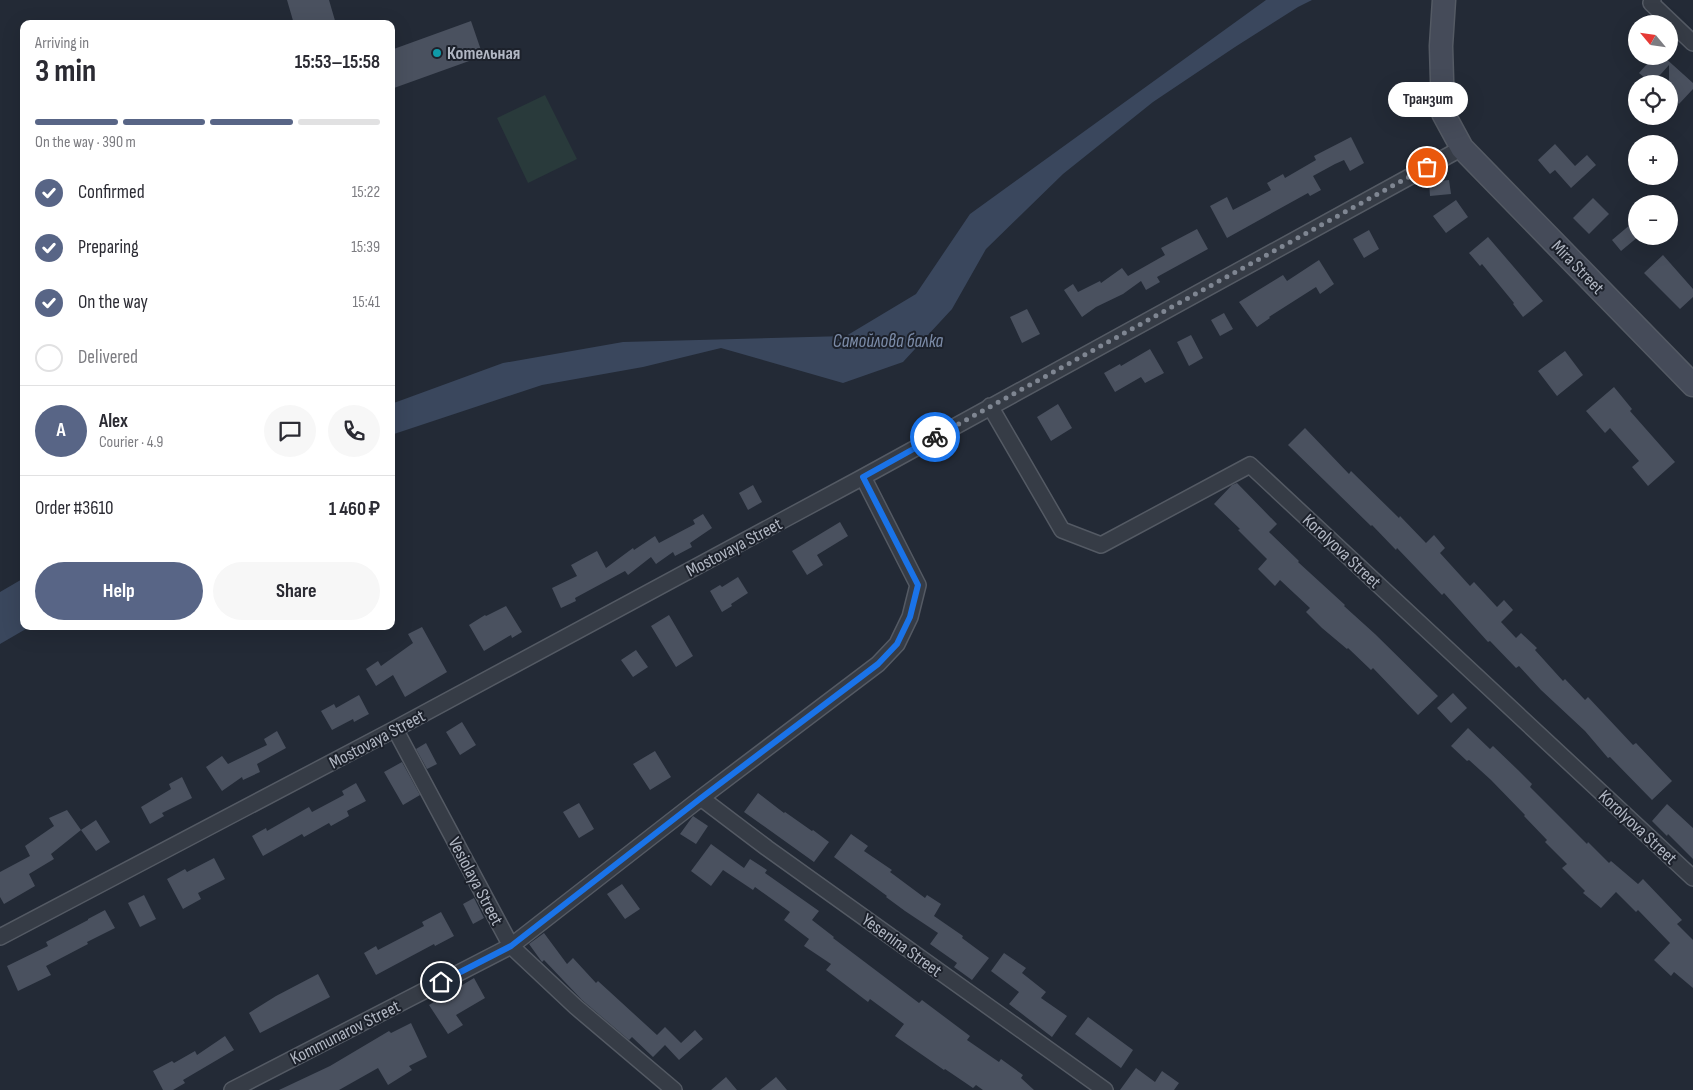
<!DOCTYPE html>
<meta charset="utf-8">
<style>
:root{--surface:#fff;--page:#f7f7f7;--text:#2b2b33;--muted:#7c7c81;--line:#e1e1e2;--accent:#586586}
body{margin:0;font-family:"Sofia Sans Condensed",sans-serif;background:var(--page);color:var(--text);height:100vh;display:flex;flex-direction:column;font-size:19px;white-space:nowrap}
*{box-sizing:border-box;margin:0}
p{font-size:16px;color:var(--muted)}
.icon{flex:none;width:28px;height:28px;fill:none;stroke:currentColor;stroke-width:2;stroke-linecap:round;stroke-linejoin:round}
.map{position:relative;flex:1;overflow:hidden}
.drawer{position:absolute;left:20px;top:20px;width:375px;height:610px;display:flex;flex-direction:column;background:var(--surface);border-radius:10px;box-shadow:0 5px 20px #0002}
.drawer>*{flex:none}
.needle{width:32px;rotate:299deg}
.tools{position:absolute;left:1628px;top:15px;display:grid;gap:10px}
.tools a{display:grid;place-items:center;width:50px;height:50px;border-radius:50%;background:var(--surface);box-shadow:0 5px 20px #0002;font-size:25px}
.pin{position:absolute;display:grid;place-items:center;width:42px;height:42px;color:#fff;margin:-21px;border:2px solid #fff;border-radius:50%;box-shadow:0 1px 5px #0007}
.courier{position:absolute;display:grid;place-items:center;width:50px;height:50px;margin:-25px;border:4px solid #1a73e8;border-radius:50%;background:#fff;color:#222;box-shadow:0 1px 6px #0007}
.bubble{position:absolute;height:35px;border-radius:18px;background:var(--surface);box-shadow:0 5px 20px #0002;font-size:16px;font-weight:700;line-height:35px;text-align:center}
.headline em{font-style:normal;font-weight:700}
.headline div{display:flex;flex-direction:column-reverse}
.headline{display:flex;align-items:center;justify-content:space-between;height:85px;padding:0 15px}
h1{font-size:32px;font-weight:700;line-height:38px}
.bar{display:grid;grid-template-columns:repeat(4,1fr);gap:8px 5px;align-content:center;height:60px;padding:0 15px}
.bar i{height:6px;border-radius:4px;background:var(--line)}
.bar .on{background:var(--accent)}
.bar p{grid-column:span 4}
.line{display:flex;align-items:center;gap:12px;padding:0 15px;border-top:1px solid var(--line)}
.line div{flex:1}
.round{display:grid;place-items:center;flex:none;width:52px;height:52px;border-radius:26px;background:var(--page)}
ol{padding:0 15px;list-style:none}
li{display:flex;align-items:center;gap:15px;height:55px}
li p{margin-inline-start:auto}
li .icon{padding:5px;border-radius:50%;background:var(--accent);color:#fff;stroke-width:4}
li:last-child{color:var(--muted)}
li i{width:28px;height:28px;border:2px solid var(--line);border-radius:50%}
.action{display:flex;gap:10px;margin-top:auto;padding:10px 15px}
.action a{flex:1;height:58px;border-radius:30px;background:var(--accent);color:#fff;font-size:20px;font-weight:700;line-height:58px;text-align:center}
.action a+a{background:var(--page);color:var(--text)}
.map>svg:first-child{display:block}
.green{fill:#293a3b}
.water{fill:#3a475d}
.building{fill:#4a515f}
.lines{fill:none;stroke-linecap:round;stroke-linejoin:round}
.street-casing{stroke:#545a64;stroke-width:18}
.secondary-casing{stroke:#545a64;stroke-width:25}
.street{stroke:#363c46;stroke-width:15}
.secondary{stroke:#454b59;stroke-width:22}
.done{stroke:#7f8692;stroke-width:5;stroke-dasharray:0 9}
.route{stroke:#1a73e8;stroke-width:6}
.culture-dot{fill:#0f9aa8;stroke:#1c212b;stroke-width:2}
.labels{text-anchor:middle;stroke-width:4;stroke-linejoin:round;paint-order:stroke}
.poi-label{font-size:18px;font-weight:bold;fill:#b1b7c3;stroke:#1c212b;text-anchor:start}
.street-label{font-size:18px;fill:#b1b7c3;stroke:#1c212b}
.water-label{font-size:19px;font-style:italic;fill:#7c8ca8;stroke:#1c212b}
</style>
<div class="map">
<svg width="1693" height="1090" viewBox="0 0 1693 1090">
<rect width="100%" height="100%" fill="#232a36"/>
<path class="green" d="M545 95 577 159 528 183 497 118Z"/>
<path class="water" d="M1266 0H1312L1298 7 1235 47 1153 102 1063 174 986 249 952 309 903 362 843 383 721 348 643 367 542 385 391 435V404L503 363 623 342 846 336 916 294 970 214Z
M24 578V626H31L0 644V592Z"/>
<path class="building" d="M287 0H329L336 24H294Z
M471 21 483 56 394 88 391 79V50Z
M1654 56H1663L1693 83V89L1679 104 1669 94V65L1652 84 1639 73Z
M1351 137 1364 163 1350 171 1344 160 1335 164 1313 176 1321 190 1310 196 1308 193 1227 238 1210 206 1227 197 1233 210 1271 190 1267 183 1283 174 1285 178 1316 160 1314 156Z
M1555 144 1575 166 1587 155 1596 165 1571 188 1555 170 1550 174 1538 160Z
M1449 180 1451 194 1430 196 1429 182Z
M1593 198 1609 214 1589 234 1573 218Z
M1456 200 1468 217 1446 233 1433 216Z
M1631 224 1636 231V236H1639L1621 251 1612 240Z
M1197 229 1208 249 1157 277 1160 282 1146 290 1141 281 1123 294 1096 307 1082 317 1064 290 1073 284 1078 292 1100 281 1101 283 1122 268 1128 276 1165 255 1161 248Z
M1369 230 1379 249 1364 258 1353 239Z
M1488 237 1543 301 1523 317 1513 304 1514 303 1482 264 1480 266 1469 253Z
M1663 255 1693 289V297L1680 309 1644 273Z
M1319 260 1334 284 1320 294 1316 287 1269 317 1270 318 1257 327 1239 302 1283 275 1287 281Z
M1027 309 1040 334 1022 343 1010 317Z
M1224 313 1233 329 1220 336 1211 320Z
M1191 335 1203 358 1189 366 1177 342Z
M1150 349 1164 373 1145 383 1141 377 1115 392 1104 373 1120 364 1121 366Z
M1565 351 1583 375 1557 396 1538 371Z
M1614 387 1632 409 1630 411 1675 462 1648 486 1632 467 1639 461 1610 428 1605 433 1586 411Z
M1058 404 1072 428 1051 441 1037 417Z
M1305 428 1349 474 1351 471 1399 518 1400 516 1426 543 1434 535 1445 548 1440 553 1470 586 1474 582 1497 607 1504 600 1513 610 1501 622 1516 638 1521 633 1537 648 1535 650 1563 681 1565 679 1585 700 1588 697 1633 745 1636 743 1672 781 1652 800 1610 757 1608 758 1585 731 1541 690 1519 666 1516 668 1490 641 1488 642 1444 593 1442 595 1397 548 1396 550 1372 525 1371 526 1288 445Z
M1237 483 1277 524 1269 532 1299 561 1298 562 1345 605 1344 606 1375 634 1438 696 1418 715 1373 668 1371 670 1348 648 1347 649 1322 628 1306 612 1310 608 1280 580 1275 586 1258 569 1267 559 1238 530 1240 529 1214 504 1232 485Z
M753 485 762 502 748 510 739 493Z
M703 514 712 528 690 543 692 547 675 556 673 552 656 564 651 557 628 575 625 571 575 598 576 601 561 608 552 588 577 576 571 565 597 551 606 568 633 548 634 550 655 536 659 543 695 524 693 520Z
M840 522 848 536 817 555 823 565 807 575 792 551Z
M738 577 748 593 731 604 732 606 722 612 710 591 720 585 722 587Z
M506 606 522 632 512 638 511 635 484 651 469 625 485 615 486 616Z
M669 615 693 656 676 667 651 626Z
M422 627 447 672 405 697 393 675 376 686 366 669 378 661 381 666 413 643 408 634Z
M636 650 648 667 633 677 621 660Z
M1453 693 1467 708 1451 723 1437 708Z
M359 695 369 714 354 722 353 719 332 730 321 711 334 704 336 708Z
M462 722 476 745 460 755 446 732Z
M1468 728 1490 749 1493 746 1518 770 1532 784 1530 787 1587 844 1588 842 1609 863 1611 861 1638 884 1643 879 1682 920 1677 924 1693 940V988L1674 972 1671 976 1654 960 1670 943 1638 910 1636 912 1616 892 1601 908 1583 893 1585 891 1562 868 1567 864 1545 842 1547 840 1524 816 1525 815 1491 780 1469 760 1467 761 1451 746Z
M277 731 286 748 257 764 260 772 243 780 242 777 222 791 206 767 222 756 228 764 267 745 264 739Z
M426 743 437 764 427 769 416 749Z
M655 751 671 777 650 790 633 764Z
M402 762 420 795 403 805 384 772Z
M182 777 192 798 162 813 164 816 150 824 141 807 171 789 169 784Z
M356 783 366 801 347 811 349 816 331 826 329 823 304 837 302 834 263 856 252 836 266 828 267 831 309 807 312 812 344 795 342 791Z
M758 793 784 813 785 812 812 831 813 830 829 842 814 862 744 812Z
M579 803 594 829 579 838 563 812Z
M1667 804 1693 828V859L1668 834 1667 836 1652 821Z
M67 810 81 830 51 854 54 859 29 874 35 886 4 904 0 897V872L30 856 25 846 54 826 49 818Z
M693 816 708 826 696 844 680 834Z
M96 820 110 842 96 851 81 830Z
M851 834 868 846 864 851 892 870 890 872 925 898 927 895 941 904 934 916 963 936 962 938 989 958 972 980 954 967 957 963 930 944 938 933 905 911 886 897 887 896 834 857Z
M711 844 744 868 750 859 767 870 765 873 819 911 812 920 834 937 833 938 919 1003 922 1000 970 1036 967 1040 999 1062 1001 1059 1023 1075 1021 1078 1034 1090H983L976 1085 973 1088 945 1069 944 1070 895 1036 904 1024 870 999 868 1002 826 970 831 964 804 946 809 939 784 920 790 912 755 887 753 890 723 870 711 886 691 871Z
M214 858 225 879 198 893 201 899 183 909 167 879 185 869 187 872Z
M622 884 640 909 625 919 607 894Z
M144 895 156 919 140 927 128 903Z
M474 898 484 918 473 924 463 904Z
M105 910 115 928 87 942 88 944 46 966 51 975 18 991 7 966 48 946 46 942 88 920V919Z
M441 912 454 936 435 946 434 944 376 975 364 953 376 946 378 950 424 926 422 922Z
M544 933 567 964 573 958 596 983 598 981 657 1035 665 1027 681 1043 695 1030 703 1039 679 1060 665 1045 653 1057 632 1037 629 1040 582 1000 544 960 542 962 529 944Z
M1004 953 1026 968 1022 973 1046 992 1041 998 1067 1016 1052 1037 1009 1004 1019 992 991 971Z
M318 974 330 997 260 1033 249 1013 276 996Z
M474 978 485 998 456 1015 463 1025 448 1034 429 1005Z
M1088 1017 1133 1050 1121 1068 1075 1034Z
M411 1023 427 1057 409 1066 412 1070 388 1085 378 1068 339 1090H279L330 1066 389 1031 391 1033Z
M225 1036 234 1050 183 1080 185 1083 173 1090H163L153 1071 172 1061 174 1063 195 1051 197 1055Z
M1136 1068 1155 1082 1162 1071 1179 1083 1174 1090H1120Z
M726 1077 737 1090H711Z
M776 1077 787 1090H760Z"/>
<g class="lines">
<defs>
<path id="street" d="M1653 0 1651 3 1693 43
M990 406 1062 530 1101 545 1250 465 1693 878
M395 729 511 946 576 1007 674 1090
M701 798 767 848 1105 1090
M0 937 395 729 863 477 1462 148
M232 1090 511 946 701 798 878 664 897 644 910 617 918 585 863 477"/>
<path id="secondary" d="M1444 0 1441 46 1443 113 1462 148 1693 385"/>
</defs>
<use href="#street" class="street-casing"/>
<use href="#secondary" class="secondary-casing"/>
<use href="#street" class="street"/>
<use href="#secondary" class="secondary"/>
</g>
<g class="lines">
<path class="done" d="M935 437 1427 167"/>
<path class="route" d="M441 982 511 946 701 798 878 664 897 644 910 617 918 585 863 477 935 437"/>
</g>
<circle class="culture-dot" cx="437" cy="53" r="5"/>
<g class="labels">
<g class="poi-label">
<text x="447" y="59">Котельная</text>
</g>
<g class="street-label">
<text transform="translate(1578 267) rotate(46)" y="6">Mira Street</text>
<text transform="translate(734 547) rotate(-28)" y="6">Mostovaya Street</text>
<text transform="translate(1342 551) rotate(43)" y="6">Korolyova Street</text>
<text transform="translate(377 739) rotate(-28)" y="6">Mostovaya Street</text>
<text transform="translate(1638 827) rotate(43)" y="6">Korolyova Street</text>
<text transform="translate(476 881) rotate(62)" y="6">Vesiolaya Street</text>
<text transform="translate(902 945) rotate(36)" y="6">Yesenina Street</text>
<text transform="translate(345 1032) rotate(-27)" y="6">Kommunarov Street</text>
</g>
<g class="water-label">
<text x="888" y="347">Самойлова балка</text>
</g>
</g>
</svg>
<div class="tools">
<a><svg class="needle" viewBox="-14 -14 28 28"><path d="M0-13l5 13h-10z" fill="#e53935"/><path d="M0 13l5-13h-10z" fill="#7c7c81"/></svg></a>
<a><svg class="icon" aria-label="locate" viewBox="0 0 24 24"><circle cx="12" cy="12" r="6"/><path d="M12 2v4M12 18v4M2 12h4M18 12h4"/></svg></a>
<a>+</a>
<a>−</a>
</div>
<div class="pin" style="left:1427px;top:167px;background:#ea580c"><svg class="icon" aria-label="bag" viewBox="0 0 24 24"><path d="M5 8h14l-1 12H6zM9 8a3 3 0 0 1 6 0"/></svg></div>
<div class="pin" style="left:441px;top:982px;background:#1f2937"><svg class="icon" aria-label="home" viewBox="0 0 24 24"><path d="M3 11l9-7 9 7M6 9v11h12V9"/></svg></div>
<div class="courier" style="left:935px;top:437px"><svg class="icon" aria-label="bike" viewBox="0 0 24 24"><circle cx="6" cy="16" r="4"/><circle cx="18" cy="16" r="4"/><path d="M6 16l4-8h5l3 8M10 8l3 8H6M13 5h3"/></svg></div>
<div class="bubble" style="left:1388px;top:82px;width:80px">Транзит</div>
<section class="drawer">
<div class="headline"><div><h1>3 min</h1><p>Arriving in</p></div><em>15:53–15:58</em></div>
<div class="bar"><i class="on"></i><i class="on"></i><i class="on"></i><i></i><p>On the way · 390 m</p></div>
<ol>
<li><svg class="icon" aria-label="check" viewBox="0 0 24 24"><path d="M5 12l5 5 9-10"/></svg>Confirmed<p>15:22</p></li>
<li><svg class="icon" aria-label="check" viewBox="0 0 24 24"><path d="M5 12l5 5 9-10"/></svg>Preparing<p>15:39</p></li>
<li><svg class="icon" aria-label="check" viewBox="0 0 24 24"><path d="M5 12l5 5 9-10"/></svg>On the way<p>15:41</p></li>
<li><i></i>Delivered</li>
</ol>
<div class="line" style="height:90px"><b class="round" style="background:var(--accent);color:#fff">A</b><div><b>Alex</b><p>Courier · 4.9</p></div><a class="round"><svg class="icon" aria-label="chat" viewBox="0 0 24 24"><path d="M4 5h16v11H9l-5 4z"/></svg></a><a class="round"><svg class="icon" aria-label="phone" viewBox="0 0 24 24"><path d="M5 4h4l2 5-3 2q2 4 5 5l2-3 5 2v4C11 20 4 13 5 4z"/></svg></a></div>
<div class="line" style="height:65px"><div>Order #3610</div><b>1 460 ₽</b></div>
<div class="action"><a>Help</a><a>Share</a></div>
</section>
</div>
